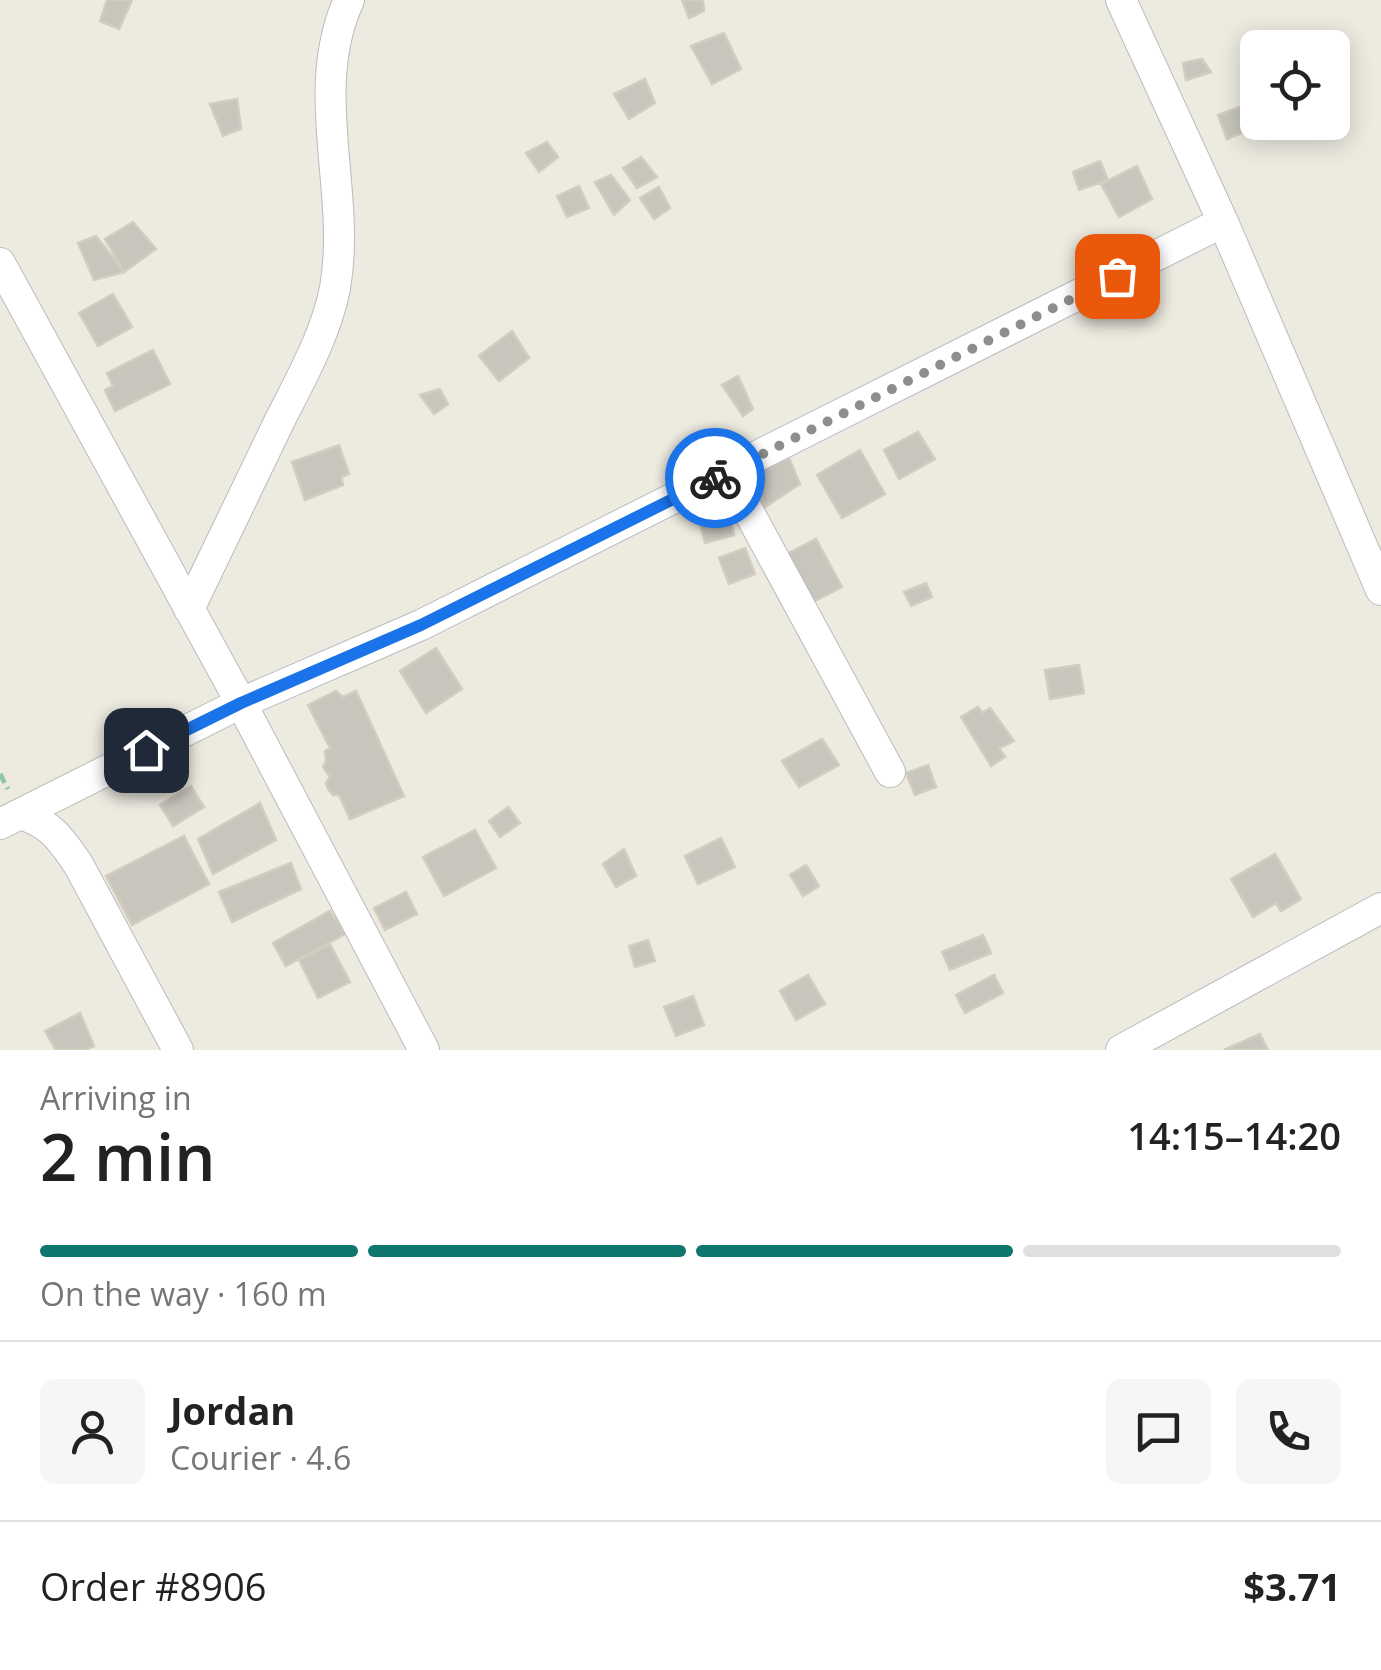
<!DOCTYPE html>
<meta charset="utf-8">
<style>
:root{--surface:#fff;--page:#f6f6f6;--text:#222;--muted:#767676;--line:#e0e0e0;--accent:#0f766e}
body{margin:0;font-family:"Open Sans",sans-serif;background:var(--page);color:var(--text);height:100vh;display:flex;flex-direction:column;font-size:38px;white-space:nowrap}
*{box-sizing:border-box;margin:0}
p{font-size:32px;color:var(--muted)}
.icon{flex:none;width:55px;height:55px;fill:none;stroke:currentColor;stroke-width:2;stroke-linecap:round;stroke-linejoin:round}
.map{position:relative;height:1050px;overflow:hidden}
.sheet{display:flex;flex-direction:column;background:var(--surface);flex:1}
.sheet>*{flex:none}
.controls{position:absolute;left:1240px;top:30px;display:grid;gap:20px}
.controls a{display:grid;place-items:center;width:110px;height:110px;border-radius:15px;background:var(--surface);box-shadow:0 5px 25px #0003;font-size:50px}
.pin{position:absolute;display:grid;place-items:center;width:85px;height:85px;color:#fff;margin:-42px;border-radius:20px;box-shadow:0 5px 15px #0006}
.courier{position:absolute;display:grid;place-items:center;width:100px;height:100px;margin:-50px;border:8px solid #1a73e8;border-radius:50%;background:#fff;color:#222;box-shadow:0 2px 12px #0007}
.overview em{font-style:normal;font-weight:600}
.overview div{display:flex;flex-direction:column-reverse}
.overview{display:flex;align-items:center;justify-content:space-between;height:170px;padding:0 40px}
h1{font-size:65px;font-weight:600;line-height:75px}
.bar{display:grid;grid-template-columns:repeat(4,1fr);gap:15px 10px;align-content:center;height:120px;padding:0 40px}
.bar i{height:12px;border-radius:8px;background:var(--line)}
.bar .active{background:var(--accent)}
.bar p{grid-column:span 4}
.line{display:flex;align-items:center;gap:25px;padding:0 40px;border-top:2px solid var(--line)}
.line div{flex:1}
.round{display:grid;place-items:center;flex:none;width:105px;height:105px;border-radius:15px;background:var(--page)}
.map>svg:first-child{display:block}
.building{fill:#c8c5bd;stroke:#d2cdbe;stroke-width:2.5}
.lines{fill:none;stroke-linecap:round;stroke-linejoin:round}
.street-casing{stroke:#b8bbc1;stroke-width:32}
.path{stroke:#93c8a5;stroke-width:5;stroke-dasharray:10 5;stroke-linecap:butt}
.street{stroke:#fff;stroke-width:30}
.done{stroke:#8d8f8f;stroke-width:10;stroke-dasharray:0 18}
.route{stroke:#1a73e8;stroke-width:12}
</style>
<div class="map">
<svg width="1381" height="1050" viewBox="0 0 1381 1050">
<rect width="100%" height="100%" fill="#edebe0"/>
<path class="building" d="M107 0H132L119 29 100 21Z
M682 0H703L704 11 689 18Z
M724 33 741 69 712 84 691 46Z
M1202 59 1211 72 1186 80 1183 63Z
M645 79 655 103 629 119 614 94Z
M237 99 241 129 223 136 210 104Z
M1242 106 1251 129 1227 139 1218 115Z
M547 142 558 157 539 172 526 153Z
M641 157 657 177 637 188 623 168Z
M1100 161 1108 180 1079 190 1073 172Z
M1137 166 1152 199 1119 217 1101 184Z
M611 175 630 200 614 215 595 182Z
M579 186 589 208 567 217 557 196Z
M659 187 670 208 654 219 640 198Z
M133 222 156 249 124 272 105 239Z
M96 236 124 272 94 280 78 243Z
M113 294 132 327 98 346 79 313Z
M512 331 529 358 499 381 479 356Z
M153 350 170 384 115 411 105 390 113 386 107 373Z
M738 376 753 409 743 416 722 385Z
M440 389 448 404 434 414 420 395Z
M918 432 935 459 899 479 884 450Z
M339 445 349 474 341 477 343 485 305 500 292 462Z
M860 450 885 494 842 518 817 475Z
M789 458 800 484 765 507 753 473Z
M728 509 734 535 705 543 698 517Z
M816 539 842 587 805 606 777 559Z
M745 548 755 574 729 584 719 558Z
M926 583 932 597 911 606 904 592Z
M436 648 462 689 426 713 400 671Z
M1079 665 1084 693 1050 699 1045 670Z
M336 691 343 697 356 691 404 796 350 819 339 795H333L328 789 326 783 330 777 323 767 326 761 325 751 330 748 308 705Z
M978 707 982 713 990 708 1014 741 999 748 1005 757 991 766 961 717Z
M822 739 839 765 799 787 782 761Z
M928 765 936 787 915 795 906 773Z
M191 786 204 807 173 826 160 805Z
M260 803 276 840 213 874 198 839Z
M508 807 520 823 500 837 489 821Z
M475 830 496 868 444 896 423 857Z
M184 836 209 884 132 925 106 876Z
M721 838 735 867 698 884 685 856Z
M624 849 636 876 616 887 603 864Z
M1275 854 1301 899 1281 911 1276 903 1253 917 1231 879Z
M291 863 301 889 232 922 219 892Z
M806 865 819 886 803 896 790 875Z
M406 892 417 914 385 930 374 908Z
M330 911 345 934 286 966 273 943Z
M983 935 991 953 950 970 942 952Z
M648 940 655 961 635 967 629 946Z
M330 944 350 982 318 998 299 960Z
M808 975 825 1004 796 1020 780 991Z
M994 975 1003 993 965 1013 956 995Z
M693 996 704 1025 676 1036 664 1007Z
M80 1013 94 1046 85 1050H56L45 1031Z
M1260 1034 1268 1050H1224Z"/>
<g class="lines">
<defs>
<path id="street" d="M1223 222 1381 590
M0 263 241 703 424 1050
M727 472 890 772
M189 609C219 547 249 484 279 422 300 380 326 335 335 288 352 192 307 92 349 0
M20 814C50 823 61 839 78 864L178 1050
M0 824 241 703 421 625 1223 222 1121 0
M1121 1050 1381 908"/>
</defs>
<use href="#street" class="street-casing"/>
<path class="path" d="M0 774 8 789"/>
<use href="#street" class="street"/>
</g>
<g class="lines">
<path class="done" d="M715 478 1117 276"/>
<path class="route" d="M146 750 241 703 421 625 715 478"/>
</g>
</svg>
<div class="controls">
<a><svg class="icon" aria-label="locate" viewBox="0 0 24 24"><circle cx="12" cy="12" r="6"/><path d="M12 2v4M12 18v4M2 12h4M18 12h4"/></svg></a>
</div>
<div class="pin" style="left:1117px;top:276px;background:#ea580c"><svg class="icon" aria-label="bag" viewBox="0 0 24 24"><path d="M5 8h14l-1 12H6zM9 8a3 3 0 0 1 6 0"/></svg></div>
<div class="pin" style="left:146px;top:750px;background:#1f2937"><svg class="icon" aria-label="home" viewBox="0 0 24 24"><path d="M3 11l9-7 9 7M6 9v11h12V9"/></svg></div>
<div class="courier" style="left:715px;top:478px"><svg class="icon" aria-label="bike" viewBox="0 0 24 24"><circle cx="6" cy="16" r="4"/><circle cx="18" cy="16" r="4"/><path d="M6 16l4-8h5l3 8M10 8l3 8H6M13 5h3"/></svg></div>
</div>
<section class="sheet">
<div class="overview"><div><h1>2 min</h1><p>Arriving in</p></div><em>14:15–14:20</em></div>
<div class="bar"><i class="active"></i><i class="active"></i><i class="active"></i><i></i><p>On the way · 160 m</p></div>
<div class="line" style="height:180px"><a class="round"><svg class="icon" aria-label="person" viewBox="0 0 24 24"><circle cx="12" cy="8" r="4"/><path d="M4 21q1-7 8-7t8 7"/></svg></a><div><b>Jordan</b><p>Courier · 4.6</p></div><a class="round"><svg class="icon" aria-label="chat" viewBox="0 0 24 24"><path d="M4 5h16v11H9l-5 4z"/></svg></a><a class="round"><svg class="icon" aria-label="phone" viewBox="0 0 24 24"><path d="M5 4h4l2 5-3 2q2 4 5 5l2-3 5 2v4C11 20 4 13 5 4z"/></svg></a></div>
<div class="line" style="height:130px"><div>Order #8906</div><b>$3.71</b></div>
</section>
